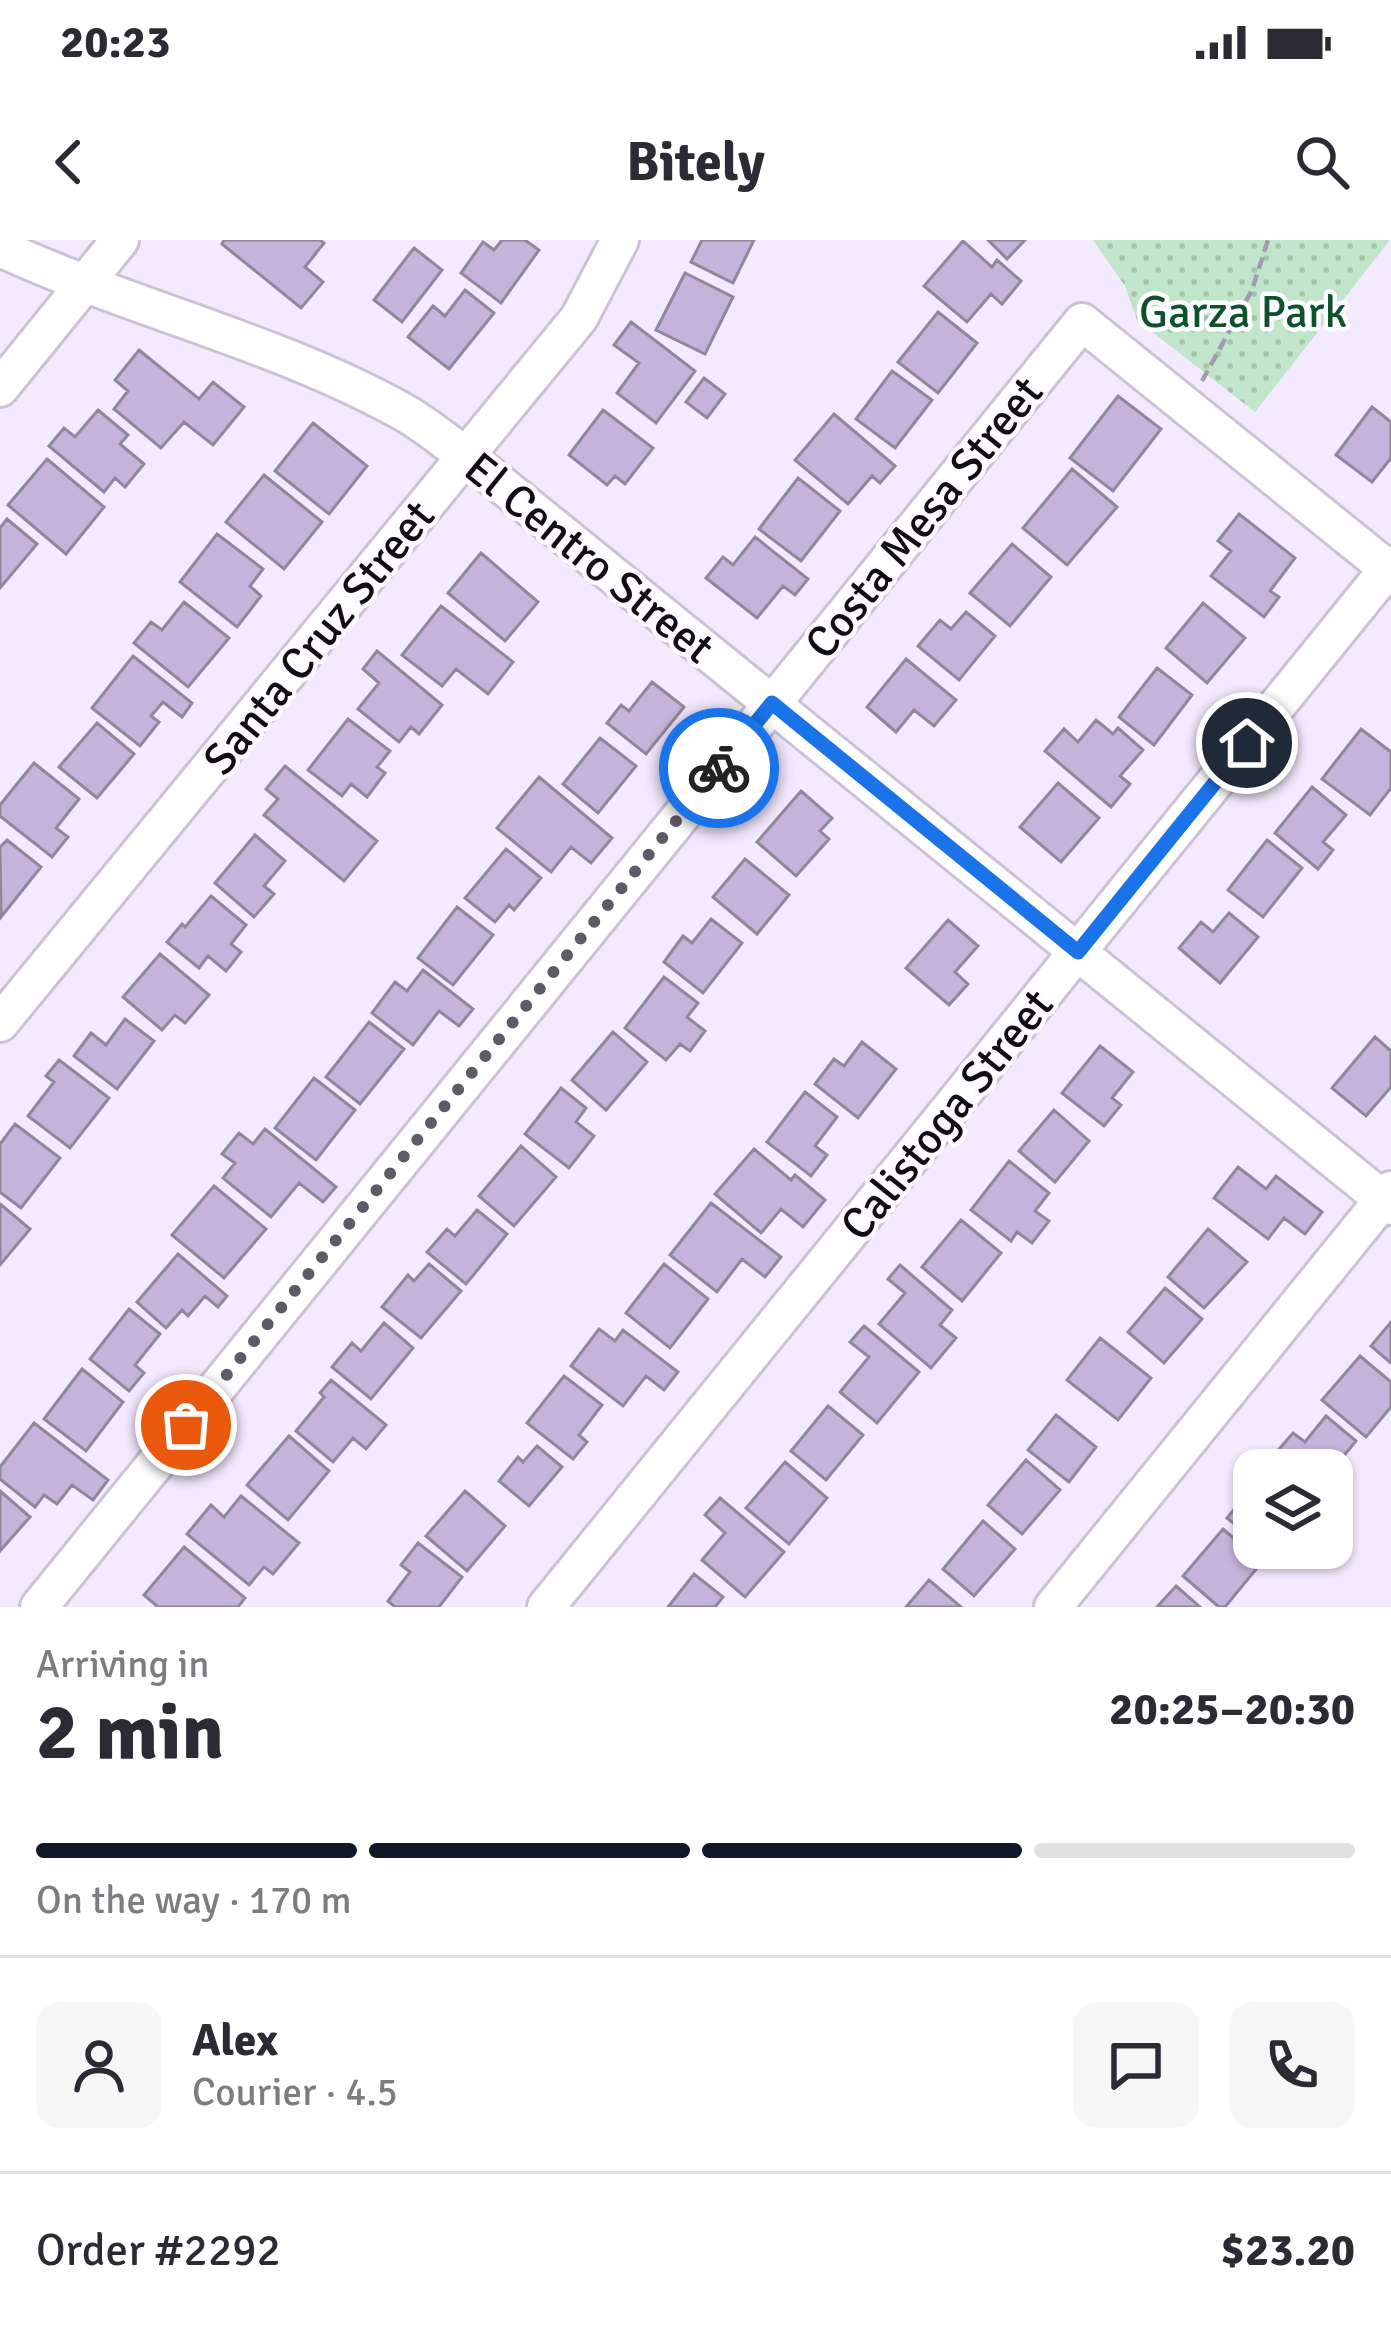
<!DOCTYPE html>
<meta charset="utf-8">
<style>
:root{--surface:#fff;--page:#f7f7f7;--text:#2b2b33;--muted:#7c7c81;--line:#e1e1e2;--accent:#111827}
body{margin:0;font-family:Signika,sans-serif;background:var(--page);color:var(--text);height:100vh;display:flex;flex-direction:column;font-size:45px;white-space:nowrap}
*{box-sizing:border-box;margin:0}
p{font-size:39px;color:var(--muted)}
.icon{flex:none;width:66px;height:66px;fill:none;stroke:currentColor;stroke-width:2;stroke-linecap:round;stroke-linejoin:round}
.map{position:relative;height:1367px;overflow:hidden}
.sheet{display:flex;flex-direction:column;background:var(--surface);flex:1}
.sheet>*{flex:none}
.controls{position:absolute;left:1233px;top:1209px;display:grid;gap:24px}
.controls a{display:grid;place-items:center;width:120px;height:120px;border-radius:24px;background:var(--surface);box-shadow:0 3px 9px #0004;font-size:60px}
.pin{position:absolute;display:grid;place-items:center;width:102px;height:102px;color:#fff;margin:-51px;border:6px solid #fff;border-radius:50%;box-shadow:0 3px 12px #0007}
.courier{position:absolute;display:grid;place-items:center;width:120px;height:120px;margin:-60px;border:9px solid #1a73e8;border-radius:50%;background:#fff;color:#222;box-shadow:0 3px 15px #0007}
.headline em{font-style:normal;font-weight:700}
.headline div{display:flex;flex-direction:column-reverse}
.headline{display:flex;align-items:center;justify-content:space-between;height:204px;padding:0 36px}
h1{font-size:78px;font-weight:700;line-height:90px}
.bar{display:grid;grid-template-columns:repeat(4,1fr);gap:18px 12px;align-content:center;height:144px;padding:0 36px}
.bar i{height:15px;border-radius:9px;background:var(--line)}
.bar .on{background:var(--accent)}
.bar p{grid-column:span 4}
.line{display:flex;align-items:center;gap:30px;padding:0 36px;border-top:3px solid var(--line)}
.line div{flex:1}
.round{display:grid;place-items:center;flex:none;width:126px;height:126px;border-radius:24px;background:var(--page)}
.status{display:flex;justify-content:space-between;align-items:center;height:84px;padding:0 60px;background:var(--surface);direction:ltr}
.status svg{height:33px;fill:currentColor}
header{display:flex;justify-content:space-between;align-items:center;height:156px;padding:0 36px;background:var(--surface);font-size:54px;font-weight:700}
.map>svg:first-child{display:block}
.park{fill:url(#park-dots)}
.building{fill:#c6b3db;stroke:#90879a;stroke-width:3}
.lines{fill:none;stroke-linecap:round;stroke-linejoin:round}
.minor-casing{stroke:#ccc2d6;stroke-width:42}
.path{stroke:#a39cac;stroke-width:4.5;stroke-dasharray:12 6;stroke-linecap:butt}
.minor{stroke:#fff;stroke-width:36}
.done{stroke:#605a66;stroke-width:12;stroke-dasharray:0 21.6}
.route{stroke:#1a73e8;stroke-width:15}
.labels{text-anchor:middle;stroke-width:9;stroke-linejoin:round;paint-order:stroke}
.park-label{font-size:45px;fill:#0e512d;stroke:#fdfbff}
.street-label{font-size:45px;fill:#100d14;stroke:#fdfbff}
</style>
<div class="status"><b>20:23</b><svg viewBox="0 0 49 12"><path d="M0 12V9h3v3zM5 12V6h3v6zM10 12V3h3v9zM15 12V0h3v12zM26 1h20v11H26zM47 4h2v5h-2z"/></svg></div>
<header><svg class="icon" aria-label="back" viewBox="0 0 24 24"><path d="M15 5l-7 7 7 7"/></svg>Bitely<svg class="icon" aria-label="search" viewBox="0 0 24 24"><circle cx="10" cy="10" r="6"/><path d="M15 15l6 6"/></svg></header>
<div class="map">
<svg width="1391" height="1367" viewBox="0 0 1391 1367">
<defs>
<pattern id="park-dots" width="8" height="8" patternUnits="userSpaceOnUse" patternTransform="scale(3)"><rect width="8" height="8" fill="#c1e5cb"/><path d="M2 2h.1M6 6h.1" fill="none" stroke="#a5c3ad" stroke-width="1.8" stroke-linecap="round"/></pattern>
</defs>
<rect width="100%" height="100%" fill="#f4eaff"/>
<path class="park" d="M1093 0H1390L1255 172 1137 80 1125 46Z"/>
<path class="building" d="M224 0H320L324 3 305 27 323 42 301 68 222 4Z
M502 0H525L539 10 501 63 461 33 483 2 494 10Z
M702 0H754L733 43 691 22Z
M988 0H1025L1007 19Z
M963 1 992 27 997 20 1021 41 1002 64 991 54 967 82 924 46Z
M414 8 442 30 402 82 374 60Z
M685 33 733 57 705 114 656 90Z
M465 50 494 73 449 129 408 97 433 66 445 76Z
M938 72 977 103 938 153 898 122Z
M631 82 695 131 656 183 617 153 639 123 614 105Z
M139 110 199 159 213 142 244 167 213 205 184 182 161 208 114 169 128 151 115 140Z
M892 131 932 160 895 208 856 179Z
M704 138 725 154 707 178 686 162Z
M1118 156 1161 189 1113 251 1070 218Z
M1372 167 1391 182V218L1372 242 1336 215Z
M98 170 128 195 120 204 144 224 125 247 115 238 104 252 49 206 64 188 75 197Z
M603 170 653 208 625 244 615 236 607 245 569 215Z
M834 174 895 226 880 243 872 236 848 264 795 220Z
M313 183 367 226 329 274 275 231Z
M47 219 104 267 66 314 8 265Z
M1072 229 1117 267 1067 325 1023 288Z
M264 235 322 282 284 329 226 282Z
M798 238 840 271 801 321 759 289Z
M1239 274 1295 318 1270 351 1279 357 1264 377 1211 336 1231 311 1218 301Z
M7 279 37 304 0 348V288Z
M217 294 263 329 250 346 261 356 237 387 180 342Z
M755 297 808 339 795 355 783 346 757 378 706 338 723 317 733 325Z
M1012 304 1051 337 1010 386 970 353Z
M481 313 538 362 505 401 448 353Z
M184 362 229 398 188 447 134 403 151 382 162 390Z
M1203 363 1245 398 1207 443 1166 408Z
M441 366 513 422 488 454 456 429 442 446 402 415Z
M966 372 995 396 959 440 918 406 940 380 951 389Z
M377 411 442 465 419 494 411 487 399 502 358 469 379 443 363 429Z
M133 416 192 463 182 477 163 462 151 476 159 482 140 506 92 468Z
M906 419 956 460 934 486 914 470 896 492 867 467Z
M1157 428 1192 455 1154 505 1119 477Z
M652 442 684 467 646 514 607 483 621 465 629 471Z
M348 479 390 511 377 527 385 533 367 557 351 544 342 556 308 530Z
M1096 480 1113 494 1118 488 1143 510 1120 536 1130 544 1111 567 1045 511 1064 489 1078 502Z
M97 483 134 514 97 558 59 527Z
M1361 489 1391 512V548L1370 575 1322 539Z
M600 498 636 526 598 573 563 544Z
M34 523 79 559 56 588 68 597 52 617 0 576V565Z
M285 526 377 601 344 641 264 575 278 559 266 549Z
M539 537 612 598 591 623 571 607 551 632 497 588Z
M1058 543 1099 578 1061 622 1020 587Z
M1312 547 1346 575 1323 602 1333 610 1318 629 1275 593Z
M801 551 832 578 820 591 829 599 796 636 757 602Z
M255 595 285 621 264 646 274 654 254 677 215 643Z
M7 600 41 627 1 677 0 607Z
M1267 600 1302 628 1263 677 1228 650Z
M506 609 541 638 514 670 509 665 495 682 465 658Z
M745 619 789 655 757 694 713 657Z
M211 656 246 685 231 704 241 712 226 731 208 716 199 728 167 702 182 684 185 687Z
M457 667 493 695 453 745 418 718Z
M1229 673 1258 697 1220 743 1179 708 1201 682 1213 692Z
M711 679 742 703 703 753 664 722 683 696 692 703Z
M948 680 978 706 955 732 968 744 949 765 906 728Z
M160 714 209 755 185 783 175 775 162 790 123 757Z
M423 730 473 769 459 786 439 771 413 805 372 773 395 742 407 751Z
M664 737 698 763 687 777 705 791 690 811 680 804 666 820 625 788Z
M125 779 154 801 117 849 74 816 91 793 106 805Z
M369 782 404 809 360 864 326 837Z
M613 792 647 822 606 870 572 840Z
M1375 797 1391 811V847L1366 876 1332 848Z
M862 802 896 829 858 878 815 844 834 819 844 826Z
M1100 806 1133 832 1112 858 1121 865 1104 886 1062 853Z
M59 820 109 858 70 908 28 876 54 842 46 836Z
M314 838 355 870 316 920 275 888Z
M561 848 586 868 576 882 594 896 569 928 525 894Z
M805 852 837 877 815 906 827 915 811 936 767 902Z
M1054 870 1089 901 1055 942 1019 911Z
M15 884 60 918 21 968 0 952V904Z
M265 889 336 947 323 962 299 943 271 977 223 938 235 923 222 914 239 893 253 904Z
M521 906 556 937 514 986 479 956Z
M754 909 791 940 795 935 825 960 803 987 781 969 761 993 715 954Z
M1009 921 1049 953 1035 971 1049 981 1032 1003 1017 992 1011 1001 971 970Z
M1238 927 1266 949 1276 936 1322 972 1305 994 1284 978 1268 999 1214 958Z
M214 946 266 989 224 1038 172 995Z
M711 963 781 1017 765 1037 742 1019 717 1052 670 1015Z
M0 964 30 989 0 1025Z
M477 970 507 994 466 1044 427 1012 447 989 455 996Z
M961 980 1001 1013 962 1061 922 1027Z
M1208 989 1247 1022 1204 1068 1168 1037Z
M178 1014 227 1056 218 1067 205 1056 188 1076 182 1070 166 1088 137 1062Z
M429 1024 461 1051 421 1098 382 1067 408 1035 414 1041Z
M664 1024 708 1059 670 1108 626 1073Z
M900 1025 952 1070 940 1085 956 1098 931 1128 879 1084 905 1053 888 1039Z
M1165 1048 1202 1079 1164 1123 1128 1092Z
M129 1069 160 1094 135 1125 144 1133 129 1151 90 1119Z
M1391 1082V1123L1371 1106Z
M384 1083 413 1108 371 1159 332 1127 352 1103 361 1111Z
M864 1086 919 1132 877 1183 840 1152 869 1117 850 1102Z
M599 1089 615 1101 623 1090 678 1132 664 1150 646 1136 623 1166 571 1126Z
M1100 1098 1151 1138 1118 1180 1067 1140Z
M1360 1116 1391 1142V1167L1366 1197 1322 1160Z
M82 1129 123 1162 86 1211 44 1179Z
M564 1136 602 1165 579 1195 587 1202 573 1219 527 1183Z
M331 1140 386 1185 366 1209 353 1198 333 1222 296 1191 324 1157 320 1153Z
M828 1166 863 1195 826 1240 791 1211Z
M1056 1175 1096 1207 1069 1242 1028 1210Z
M1326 1176 1356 1201 1332 1230H1290L1273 1216 1293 1193 1305 1202Z
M34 1183 108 1240 93 1260 72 1245 57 1264 44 1255 35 1267 0 1239V1227Z
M289 1196 329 1231 288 1280 247 1245Z
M537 1206 562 1227 529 1266 499 1241 518 1217 523 1222Z
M1026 1220 1060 1250 1022 1294 988 1265Z
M785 1222 827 1258 789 1304 746 1268Z
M1254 1245V1300L1227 1278Z
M0 1251 30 1277 0 1311Z
M465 1251 505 1286 467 1331 426 1296Z
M241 1256 299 1303 273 1334 264 1327 249 1345 187 1294 211 1265 224 1277Z
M720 1258 784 1312 745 1357 702 1320 725 1293 705 1275Z
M983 1281 1015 1309 974 1356 943 1329Z
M1223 1289 1262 1322 1225 1367H1219L1183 1336Z
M418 1303 462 1337 439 1367H395L388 1361 410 1332 401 1325Z
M184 1307 245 1358 238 1367H158L144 1355Z
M694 1334 723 1357 715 1367H668Z
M929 1340 961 1367H906Z
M1176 1346 1200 1367H1157Z"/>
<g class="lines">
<defs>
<path id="minor" d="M0 8C132 69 278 102 405 173 426 185 446 202 466 216L1391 966
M0 148 120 0
M0 783 579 78 620 0
M39 1367 1082 82 1388 329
M546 1367 1391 325
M1053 1367 1391 950"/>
</defs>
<use href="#minor" class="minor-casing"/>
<path class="path" d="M1202 141 1252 50 1268 0"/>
<use href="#minor" class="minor"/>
</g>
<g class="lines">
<path class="done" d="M186 1185 719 528"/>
<path class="route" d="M719 528 772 463 1078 712 1247 503"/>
</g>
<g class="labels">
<g class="park-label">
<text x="1243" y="87">Garza Park</text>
</g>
<g class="street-label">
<text transform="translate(923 277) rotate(-51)" y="16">Costa Mesa Street</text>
<text transform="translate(590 317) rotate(39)" y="16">El Centro Street</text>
<text transform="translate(318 397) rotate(-51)" y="16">Santa Cruz Street</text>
<text transform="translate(946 874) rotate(-51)" y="16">Calistoga Street</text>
</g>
</g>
</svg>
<div class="controls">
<a><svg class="icon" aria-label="layers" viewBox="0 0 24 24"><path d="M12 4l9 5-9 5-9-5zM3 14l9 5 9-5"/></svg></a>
</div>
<div class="pin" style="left:186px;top:1185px;background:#ea580c"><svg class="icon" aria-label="bag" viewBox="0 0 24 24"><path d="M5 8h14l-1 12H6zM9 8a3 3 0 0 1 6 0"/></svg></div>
<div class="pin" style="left:1247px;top:503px;background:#1f2937"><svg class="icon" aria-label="home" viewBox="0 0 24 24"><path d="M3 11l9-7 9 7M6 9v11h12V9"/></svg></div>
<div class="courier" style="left:719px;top:528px"><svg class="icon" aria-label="bike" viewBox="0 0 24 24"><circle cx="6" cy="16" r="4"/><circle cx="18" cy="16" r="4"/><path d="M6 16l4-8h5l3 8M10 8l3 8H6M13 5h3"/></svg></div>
</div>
<section class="sheet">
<div class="headline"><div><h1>2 min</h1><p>Arriving in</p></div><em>20:25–20:30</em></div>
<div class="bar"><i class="on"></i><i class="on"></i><i class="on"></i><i></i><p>On the way · 170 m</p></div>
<div class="line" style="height:216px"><a class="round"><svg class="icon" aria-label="person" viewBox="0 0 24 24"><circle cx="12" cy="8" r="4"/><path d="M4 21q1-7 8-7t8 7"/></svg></a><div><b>Alex</b><p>Courier · 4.5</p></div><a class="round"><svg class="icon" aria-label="chat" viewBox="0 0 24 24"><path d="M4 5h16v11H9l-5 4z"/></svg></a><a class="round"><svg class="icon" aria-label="phone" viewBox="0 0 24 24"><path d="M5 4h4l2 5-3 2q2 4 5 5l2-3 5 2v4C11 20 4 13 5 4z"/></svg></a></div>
<div class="line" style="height:156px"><div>Order #2292</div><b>$23.20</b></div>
</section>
